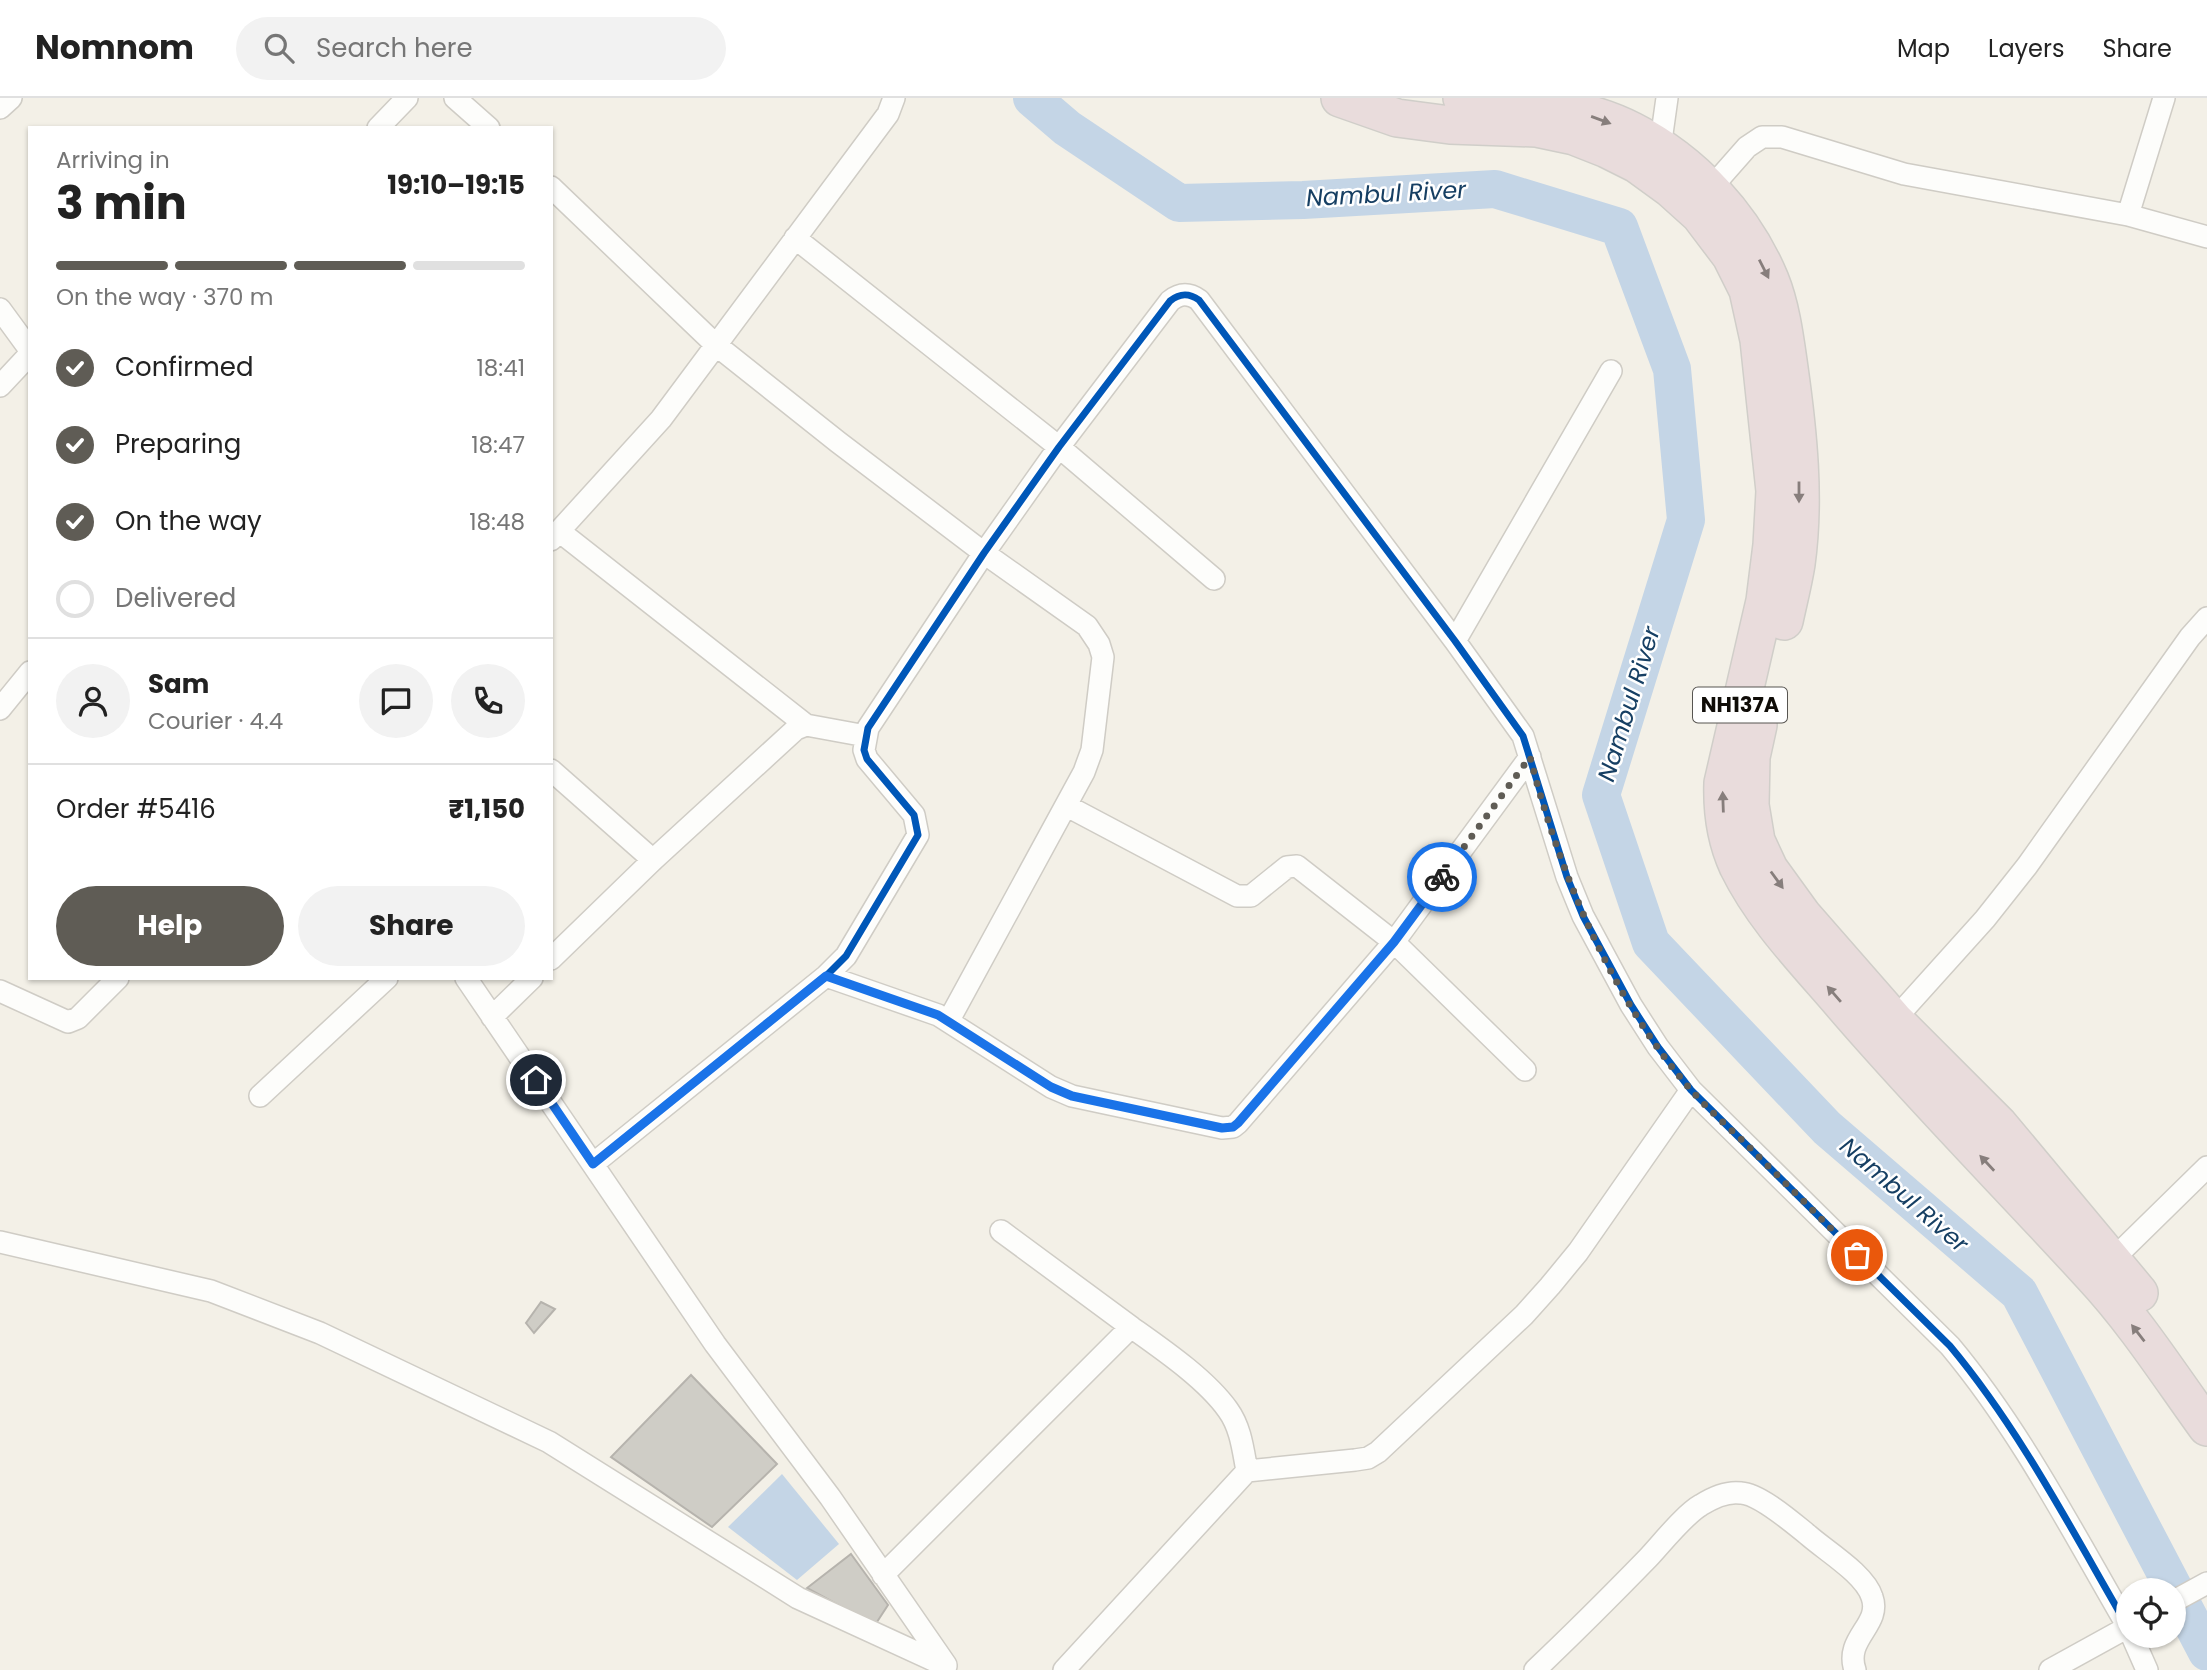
<!DOCTYPE html>
<meta charset="utf-8">
<style>
:root{--surface:#fff;--page:#f2f2f2;--text:#222;--muted:#767676;--line:#e0e0e0;--accent:#5f5c55}
body{margin:0;font-family:Poppins,sans-serif;background:var(--page);color:var(--text);height:100vh;display:flex;flex-direction:column;font-size:26px;white-space:nowrap}
*{box-sizing:border-box;margin:0}
p{font-size:23px;color:var(--muted)}
.icon{flex:none;width:38px;height:38px;fill:none;stroke:currentColor;stroke-width:2;stroke-linecap:round;stroke-linejoin:round}
.map{position:relative;flex:1;overflow:hidden}
.panel{position:absolute;left:28px;top:28px;width:525px;height:854px;display:flex;flex-direction:column;background:var(--surface);border-radius:0px;box-shadow:0 2px 5px #0004}
.panel>*{flex:none}
.controls{position:absolute;left:2116px;top:1480px;display:grid;gap:14px}
.controls a{display:grid;place-items:center;width:70px;height:70px;border-radius:50%;background:var(--surface);box-shadow:0 2px 5px #0004;font-size:35px}
.pin{position:absolute;display:grid;place-items:center;width:60px;height:60px;color:#fff;margin:-30px;border:4px solid #fff;border-radius:50%;box-shadow:0 2px 7px #0007}
.courier{position:absolute;display:grid;place-items:center;width:70px;height:70px;margin:-35px;border:5px solid #1a73e8;border-radius:50%;background:#fff;color:#222;box-shadow:0 2px 9px #0007}
.headline em{font-style:normal;font-weight:700}
.headline div{display:flex;flex-direction:column-reverse}
.headline{display:flex;align-items:center;justify-content:space-between;height:119px;padding:0 28px}
h1{font-size:46px;font-weight:700;line-height:52px}
.bar{display:grid;grid-template-columns:repeat(4,1fr);gap:10px 7px;align-content:center;height:84px;padding:0 28px}
.bar i{height:9px;border-radius:5px;background:var(--line)}
.bar .on{background:var(--accent)}
.bar p{grid-column:span 4}
.line{display:flex;align-items:center;gap:18px;padding:0 28px;border-top:2px solid var(--line)}
.line div{flex:1}
.round{display:grid;place-items:center;flex:none;width:74px;height:74px;border-radius:37px;background:var(--page)}
ol{padding:0 28px;list-style:none}
li{display:flex;align-items:center;gap:21px;height:77px}
li p{margin-inline-start:auto}
li .icon{padding:7px;border-radius:50%;background:var(--accent);color:#fff;stroke-width:4}
li:last-child{color:var(--muted)}
li i{width:38px;height:38px;border:4px solid var(--line);border-radius:50%}
.primary-button{display:flex;gap:14px;margin-top:auto;padding:14px 28px}
.primary-button a{flex:1;height:80px;border-radius:42px;background:var(--accent);color:#fff;font-size:28px;font-weight:700;line-height:80px;text-align:center}
.primary-button a+a{background:var(--page);color:var(--text)}
header{display:flex;align-items:center;gap:42px;box-sizing:border-box;height:98px;padding:0 35px;background:var(--surface);border-bottom:2px solid var(--line)}
header strong{font-size:33px}
nav{display:flex;gap:38px;margin-inline-start:auto;font-size:24px}
.search{width:490px;height:63px;background:var(--page);display:flex;align-items:center;gap:18px;box-sizing:border-box;padding:0 24px;border-radius:38px;color:var(--muted);font-size:26px}
.map>svg:first-child{display:block}
.water{fill:#c4d5e6}
.lines{fill:none;stroke-linecap:round;stroke-linejoin:round}
.river{stroke:#c4d5e6;stroke-width:38}
.building{fill:#cfcdc6;stroke:#b6b3ad;stroke-width:2}
.street-casing{stroke:#cfccc5;stroke-width:24}
.highway-casing{stroke:#d0cec9;stroke-width:40}
.street{stroke:#fdfdfb;stroke-width:21}
.highway{stroke:#e9dcdc;stroke-width:37}
.cycleway-casing{stroke:#fff;stroke-width:11}
.cycleway{stroke:#0057b8;stroke-width:7}
.oneway{fill:#877e7c}
.done{stroke:#5f5c55;stroke-width:7;stroke-dasharray:0 12.6}
.route{stroke:#1a73e8;stroke-width:9}
.labels{text-anchor:middle;stroke-width:5;stroke-linejoin:round;paint-order:stroke}
.shield{fill:#fff;stroke:#575551;stroke-width:2}
.shield-label{font-size:21px;font-weight:bold;fill:#0f0c07}
.water-label{font-size:24px;font-style:italic;fill:#163f63;stroke:#fff}
</style>
<header>
<strong>Nomnom</strong>
<div class="search"><svg class="icon" aria-label="search" viewBox="0 0 24 24"><circle cx="10" cy="10" r="6"/><path d="M15 15l6 6"/></svg>Search here</div>
<nav><a>Map</a><a>Layers</a><a>Share</a></nav>
</header>
<div class="map">
<svg width="2207" height="1572" viewBox="0 0 2207 1572">
<rect width="100%" height="100%" fill="#f3f0e7"/>
<path class="water" d="M782 1376 839 1446 797 1482 728 1429Z"/>
<g class="lines">
<path class="river" d="M1032 0 1067 30 1179 105 1303 102 1495 91 1619 129 1672 271 1686 422 1601 697 1651 845 1827 1030 2019 1195 2207 1554"/>
</g>
<path class="building" d="M541 1204 555 1211 534 1235 526 1225Z
M691 1277 777 1366 712 1429 611 1359Z
M851 1456 888 1507 875 1527 807 1490Z"/>
<g class="lines">
<defs>
<path id="street" d="M455 0 489 30
M0 10 11 0
M378 30 407 0
M1660 50 1667 0
M551 89 716 247 838 344 984 455 1087 528 1099 546 1103 559 1092 652 1084 674 949 922
M1710 91 1747 49 1762 39H1782L1904 76 2128 117 2207 139
M2128 117 2164 0
M795 140 1059 349 1214 481
M0 211 30 252
M0 288 30 256
M559 433 806 627
M551 442 661 321 888 16 894 0
M1455 543 1611 273
M0 611 30 574
M551 672 653 762
M1067 708 1237 798H1251L1287 769 1297 768 1394 844 1525 972
M551 861 653 762 796 631 806 627 866 638
M826 878 938 917 1051 989 1072 998 1222 1030 1233 1029 1238 1025 1394 844 1530 659
M466 880 715 1246 830 1399 946 1567
M0 893 68 924 78 920 118 880
M492 919 532 880
M1894 922 1985 821 2027 768 2190 539 2207 520
M260 998 387 880
M593 1066 826 878 846 858 918 737 914 717 867 661 864 652 868 630 984 455 1059 349 1170 203C1180 195 1189 195 1199 202L1455 543 1523 638 1567 779 1583 818 1631 907 1658 949 1691 992 1950 1248C2021 1333 2072 1433 2128 1529
M1001 1133C1045 1165 1088 1197 1131 1229 1162 1251 1206 1281 1228 1312 1241 1330 1243 1352 1247 1373
M0 1144 211 1193 320 1235 549 1344 798 1500 946 1568
M2106 1168 2207 1069
M883 1477 1131 1229
M2174 1503 2207 1485
M2132 1538 2147 1572
M1064 1572 1247 1373 1355 1362 1368 1360 1378 1354 1524 1217 1550 1188 1578 1154 1691 992
M1535 1572C1574 1535 1611 1498 1648 1460 1662 1445 1685 1416 1701 1407 1712 1400 1727 1393 1741 1395 1760 1396 1793 1425 1808 1437 1826 1453 1865 1476 1872 1499 1882 1527 1844 1540 1855 1572
M2050 1572 2128 1529"/>
<path id="highway" d="M1340 0 1397 20 1450 27 1536 30 1574 38 1607 51 1637 66 1670 90 1700 117 1731 158 1748 192 1759 242 1775 393 1772 447 1765 503 1723 685C1722 714 1726 742 1738 768 1763 819 1803 860 1840 903 1921 998 2008 1085 2092 1177 2135 1223 2170 1278 2207 1329
M1462 0C1519 4 1580 6 1632 33 1693 64 1744 119 1770 182 1781 209 1785 242 1789 270 1798 334 1805 401 1796 466 1793 485 1788 504 1784 523
M1758 627 1751 659 1750 707 1756 743 1769 771 1803 818 1894 922 1999 1027 2139 1195"/>
</defs>
<use href="#street" class="street-casing"/>
<use href="#highway" class="highway-casing"/>
<use href="#street" class="street"/>
<use href="#highway" class="highway"/>
<defs>
<path id="cycleway" d="M593 1066 826 878 846 858 918 737 914 717 867 661 864 652 868 630 984 455 1059 349 1170 203C1180 195 1189 195 1199 202L1455 543 1523 638 1567 779 1583 818 1631 907 1658 949 1691 992 1950 1248C2021 1333 2072 1433 2128 1529"/>
</defs>
<use href="#cycleway" class="cycleway-casing"/>
<use href="#cycleway" class="cycleway"/>
</g>
<defs><path id="oneway-solid" d="M-6-.8H1V-3.2L6.5 0L1 3.2V.8H-6Z" transform="scale(1.75)"/></defs>
<g class="oneway">
<use href="#oneway-solid" transform="translate(1601 22) rotate(20)"/>
<use href="#oneway-solid" transform="translate(1764 171) rotate(63)"/>
<use href="#oneway-solid" transform="translate(1799 394) rotate(90)"/>
<use href="#oneway-solid" transform="translate(1723 704) rotate(-92)"/>
<use href="#oneway-solid" transform="translate(1777 782) rotate(54)"/>
<use href="#oneway-solid" transform="translate(1834 896) rotate(-131)"/>
<use href="#oneway-solid" transform="translate(1987 1065) rotate(-133)"/>
<use href="#oneway-solid" transform="translate(2138 1235) rotate(-128)"/>
</g>
<g class="lines">
<path class="done" d="M1442 779 1530 659C1559 774 1612 902 1691 992 1707 1010 1726 1027 1744 1044 1782 1082 1820 1119 1857 1157"/>
<path class="route" d="M536 982 593 1066 826 878 938 917 1051 989 1072 998 1222 1030 1233 1029 1238 1025 1394 844 1442 779"/>
</g>
<g class="labels">
<rect class="shield" x="1693" y="589.5" width="94" height="35" rx="5"/>
<g class="shield-label">
<text x="1740" y="614">NH137A</text>
</g>
<g class="water-label">
<text transform="translate(1386 96) rotate(-3)" y="8">Nambul River</text>
<text transform="translate(1629 606) rotate(-73)" y="8">Nambul River</text>
<text transform="translate(1904 1097) rotate(41)" y="8">Nambul River</text>
</g>
</g>
</svg>
<div class="controls">
<a><svg class="icon" aria-label="locate" viewBox="0 0 24 24"><circle cx="12" cy="12" r="6"/><path d="M12 2v4M12 18v4M2 12h4M18 12h4"/></svg></a>
</div>
<div class="pin" style="left:1857px;top:1157px;background:#ea580c"><svg class="icon" aria-label="bag" viewBox="0 0 24 24"><path d="M5 8h14l-1 12H6zM9 8a3 3 0 0 1 6 0"/></svg></div>
<div class="pin" style="left:536px;top:982px;background:#1f2937"><svg class="icon" aria-label="home" viewBox="0 0 24 24"><path d="M3 11l9-7 9 7M6 9v11h12V9"/></svg></div>
<div class="courier" style="left:1442px;top:779px"><svg class="icon" aria-label="bike" viewBox="0 0 24 24"><circle cx="6" cy="16" r="4"/><circle cx="18" cy="16" r="4"/><path d="M6 16l4-8h5l3 8M10 8l3 8H6M13 5h3"/></svg></div>
<section class="panel">
<div class="headline"><div><h1>3 min</h1><p>Arriving in</p></div><em>19:10–19:15</em></div>
<div class="bar"><i class="on"></i><i class="on"></i><i class="on"></i><i></i><p>On the way · 370 m</p></div>
<ol>
<li><svg class="icon" aria-label="check" viewBox="0 0 24 24"><path d="M5 12l5 5 9-10"/></svg>Confirmed<p>18:41</p></li>
<li><svg class="icon" aria-label="check" viewBox="0 0 24 24"><path d="M5 12l5 5 9-10"/></svg>Preparing<p>18:47</p></li>
<li><svg class="icon" aria-label="check" viewBox="0 0 24 24"><path d="M5 12l5 5 9-10"/></svg>On the way<p>18:48</p></li>
<li><i></i>Delivered</li>
</ol>
<div class="line" style="height:126px"><a class="round"><svg class="icon" aria-label="person" viewBox="0 0 24 24"><circle cx="12" cy="8" r="4"/><path d="M4 21q1-7 8-7t8 7"/></svg></a><div><b>Sam</b><p>Courier · 4.4</p></div><a class="round"><svg class="icon" aria-label="chat" viewBox="0 0 24 24"><path d="M4 5h16v11H9l-5 4z"/></svg></a><a class="round"><svg class="icon" aria-label="phone" viewBox="0 0 24 24"><path d="M5 4h4l2 5-3 2q2 4 5 5l2-3 5 2v4C11 20 4 13 5 4z"/></svg></a></div>
<div class="line" style="height:91px"><div>Order #5416</div><b>₹1,150</b></div>
<div class="primary-button"><a>Help</a><a>Share</a></div>
</section>
</div>
